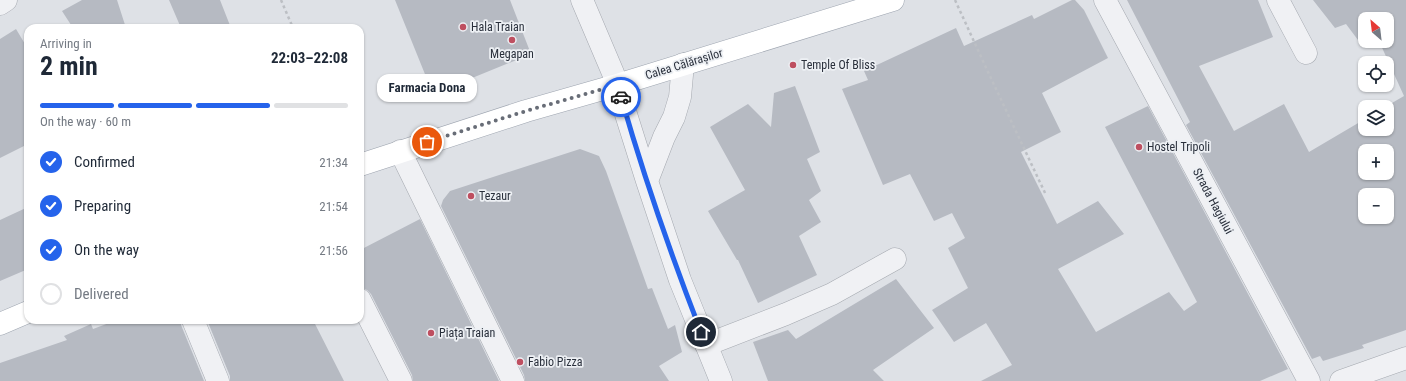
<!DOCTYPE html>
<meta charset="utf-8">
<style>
:root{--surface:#fff;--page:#f2f2f3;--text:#1f2937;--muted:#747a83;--line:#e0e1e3;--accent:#2563eb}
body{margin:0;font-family:"Roboto Condensed",sans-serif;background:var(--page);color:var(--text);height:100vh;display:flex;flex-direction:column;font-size:15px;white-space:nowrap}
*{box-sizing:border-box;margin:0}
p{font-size:13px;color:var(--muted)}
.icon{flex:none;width:22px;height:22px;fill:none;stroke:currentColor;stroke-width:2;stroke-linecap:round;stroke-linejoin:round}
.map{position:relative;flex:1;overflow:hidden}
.drawer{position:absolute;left:24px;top:24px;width:340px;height:300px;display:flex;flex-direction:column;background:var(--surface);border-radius:12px;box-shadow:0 1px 3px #0004}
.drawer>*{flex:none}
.needle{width:26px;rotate:332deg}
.fabs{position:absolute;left:1358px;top:12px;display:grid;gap:8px}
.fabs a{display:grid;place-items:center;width:36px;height:36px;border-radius:8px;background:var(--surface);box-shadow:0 1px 3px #0004;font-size:20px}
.pin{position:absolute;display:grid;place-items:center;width:34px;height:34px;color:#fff;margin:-17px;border:2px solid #fff;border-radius:50%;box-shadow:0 1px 4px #0007}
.courier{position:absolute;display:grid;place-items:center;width:40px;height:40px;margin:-20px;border:3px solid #2563eb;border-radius:50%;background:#fff;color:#222;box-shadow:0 1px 5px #0007}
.bubble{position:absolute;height:28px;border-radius:12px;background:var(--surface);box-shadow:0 1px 3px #0004;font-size:13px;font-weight:700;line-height:28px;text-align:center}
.head em{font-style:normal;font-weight:700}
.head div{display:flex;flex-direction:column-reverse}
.head{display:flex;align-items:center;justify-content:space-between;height:68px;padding:0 16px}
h1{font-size:26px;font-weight:700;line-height:30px}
.bar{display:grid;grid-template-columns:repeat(4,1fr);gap:6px 4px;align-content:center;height:48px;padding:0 16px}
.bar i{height:5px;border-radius:3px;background:var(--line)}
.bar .active{background:var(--accent)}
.bar p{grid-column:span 4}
ol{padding:0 16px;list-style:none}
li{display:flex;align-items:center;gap:12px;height:44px}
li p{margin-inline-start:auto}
li .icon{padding:4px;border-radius:50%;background:var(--accent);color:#fff;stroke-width:4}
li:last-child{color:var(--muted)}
li i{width:22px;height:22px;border:2px solid var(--line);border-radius:50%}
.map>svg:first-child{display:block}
.building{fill:#b6bac2;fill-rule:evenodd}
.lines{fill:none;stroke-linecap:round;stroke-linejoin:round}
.minor-casing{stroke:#a4a8af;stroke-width:23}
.major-casing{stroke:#9ea5b0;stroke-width:23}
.path{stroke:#bcbfc4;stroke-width:2.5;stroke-dasharray:3 3;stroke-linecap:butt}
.minor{stroke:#f0f1f4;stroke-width:22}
.major{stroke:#fff;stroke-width:22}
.done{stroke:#686d77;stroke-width:4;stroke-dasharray:0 7.2}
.route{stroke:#2563eb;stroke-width:5}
.poi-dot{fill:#be4f60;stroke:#edf0f4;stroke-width:1.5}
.labels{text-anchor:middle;stroke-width:3.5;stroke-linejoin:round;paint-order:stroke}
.poi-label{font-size:12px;fill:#292f3b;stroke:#edf0f4;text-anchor:start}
.street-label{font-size:12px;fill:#292f3b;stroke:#edf0f4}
</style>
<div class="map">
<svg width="1406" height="381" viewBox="0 0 1406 381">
<rect width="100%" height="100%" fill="#dee1e6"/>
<path class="building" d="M82 0H117L126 28H73L62 11Z
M169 0H220L231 28H181Z
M395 0H510L531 54 433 94Z
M1072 0H1075L1084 10 1108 58 1042 93 1061 132 1021 152 1057 224 1098 201 1124 234 1058 269 1096 332 1169 292 1184 311 1197 302 1105 127 1148 106 1288 369 1260 381H981L1012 365 986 323 954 342 932 310 968 288 948 248 965 238 952 213 934 221 910 174 883 185 842 89 868 80 864 71 956 28 964 46 1032 15 1034 19Z
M1127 0H1258L1273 37 1199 66 1234 131 1284 104 1309 152 1365 119V129H1387V107H1385L1404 96 1379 41H1387V19H1365V41H1378L1364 48 1346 24 1335 28 1313 0H1406V330L1362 345 1364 348 1323 361 1320 356 1312 359 1186 125 1190 122ZM1365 151H1387V173H1365ZM1365 195H1387V217H1365Z
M16 29 28 49V144L0 158V39Z
M795 86 820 152 807 159 821 191 809 200 821 222 799 236 817 275 758 303 738 260H737L708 211 745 190 710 127 748 104 771 127 774 93Z
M580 149 599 156 606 171 648 289 652 288 668 329 675 325 682 352 659 366 669 381H525L524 375 441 206 443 200 450 191Z
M28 207V269L0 281V220Z
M420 219 499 381H413L412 375 371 294 367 290 362 288 360 285V250Z
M896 279 934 328 873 370 884 381H768L753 342 788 330 796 339Z
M117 320H181V325L204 381H0V363L67 340 64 336 91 324 93 329Z
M207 320H313L344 381H230V376Z"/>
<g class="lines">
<defs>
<path id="minor" d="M582 0 613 73 647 181 680 280 721 381
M1105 0 1309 381
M1278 0 1306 53
M0 4 6 0
M400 151 513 381
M647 181 664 137 674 117 680 97 683 64
M360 300 401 381
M193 320 218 381
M706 345 786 314 832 294 895 259
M1341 381 1406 358"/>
<path id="major" d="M360 165 526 111 617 85 893 0
M0 324 28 312"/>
</defs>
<use href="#minor" class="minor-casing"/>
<use href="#major" class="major-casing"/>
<path class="path" d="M281 0 293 28
M955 0 988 72 1046 195"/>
<use href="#minor" class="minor"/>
<use href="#major" class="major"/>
</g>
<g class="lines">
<path class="done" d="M427 142 526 111 617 85 621 97"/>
<path class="route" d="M621 97C644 177 671 255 701 332"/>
</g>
<g class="poi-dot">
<circle cx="463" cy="27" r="4"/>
<circle cx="512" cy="40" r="4"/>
<circle cx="793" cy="65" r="4"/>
<circle cx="1139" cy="147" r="4"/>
<circle cx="471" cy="196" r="4"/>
<circle cx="431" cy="333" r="4"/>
<circle cx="520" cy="362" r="4"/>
</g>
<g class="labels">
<g class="poi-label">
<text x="471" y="31">Hala Traian</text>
<text x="512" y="58" text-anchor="middle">Megapan</text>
<text x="801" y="69">Temple Of Bliss</text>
<text x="1147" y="151">Hostel Tripoli</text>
<text x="479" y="200">Tezaur</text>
<text x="439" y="337">Piața Traian</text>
<text x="528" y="366">Fabio Pizza</text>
</g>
<g class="street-label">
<text transform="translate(684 64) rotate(-17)" y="4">Calea Călărașilor</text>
<text transform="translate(1213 201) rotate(62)" y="4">Strada Hagiului</text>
</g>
</g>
</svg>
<div class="fabs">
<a><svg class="needle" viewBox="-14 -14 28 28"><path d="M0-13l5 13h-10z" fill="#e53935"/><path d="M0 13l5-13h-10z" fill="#747a83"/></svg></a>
<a><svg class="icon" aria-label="locate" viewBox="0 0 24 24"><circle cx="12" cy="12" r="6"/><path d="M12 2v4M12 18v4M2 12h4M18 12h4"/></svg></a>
<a><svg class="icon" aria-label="layers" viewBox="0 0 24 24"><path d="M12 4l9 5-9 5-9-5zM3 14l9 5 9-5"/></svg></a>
<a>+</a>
<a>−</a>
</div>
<div class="pin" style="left:427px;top:142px;background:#ea580c"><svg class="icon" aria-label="bag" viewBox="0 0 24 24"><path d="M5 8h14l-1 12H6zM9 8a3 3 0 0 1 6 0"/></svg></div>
<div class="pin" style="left:701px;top:332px;background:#1f2937"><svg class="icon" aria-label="home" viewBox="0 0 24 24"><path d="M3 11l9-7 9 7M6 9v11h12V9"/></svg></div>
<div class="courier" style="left:621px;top:97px"><svg class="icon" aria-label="car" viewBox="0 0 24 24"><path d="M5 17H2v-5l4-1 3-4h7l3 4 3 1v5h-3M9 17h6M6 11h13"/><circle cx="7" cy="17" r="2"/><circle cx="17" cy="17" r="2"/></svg></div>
<div class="bubble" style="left:377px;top:74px;width:100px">Farmacia Dona</div>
<section class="drawer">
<div class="head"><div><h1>2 min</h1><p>Arriving in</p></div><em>22:03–22:08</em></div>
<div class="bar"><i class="active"></i><i class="active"></i><i class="active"></i><i></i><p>On the way · 60 m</p></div>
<ol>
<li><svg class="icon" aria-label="check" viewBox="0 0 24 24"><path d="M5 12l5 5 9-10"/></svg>Confirmed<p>21:34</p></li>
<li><svg class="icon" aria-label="check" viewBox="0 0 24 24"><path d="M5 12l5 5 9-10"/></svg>Preparing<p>21:54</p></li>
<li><svg class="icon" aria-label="check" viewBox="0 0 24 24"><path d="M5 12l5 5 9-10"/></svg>On the way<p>21:56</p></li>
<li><i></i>Delivered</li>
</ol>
</section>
</div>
